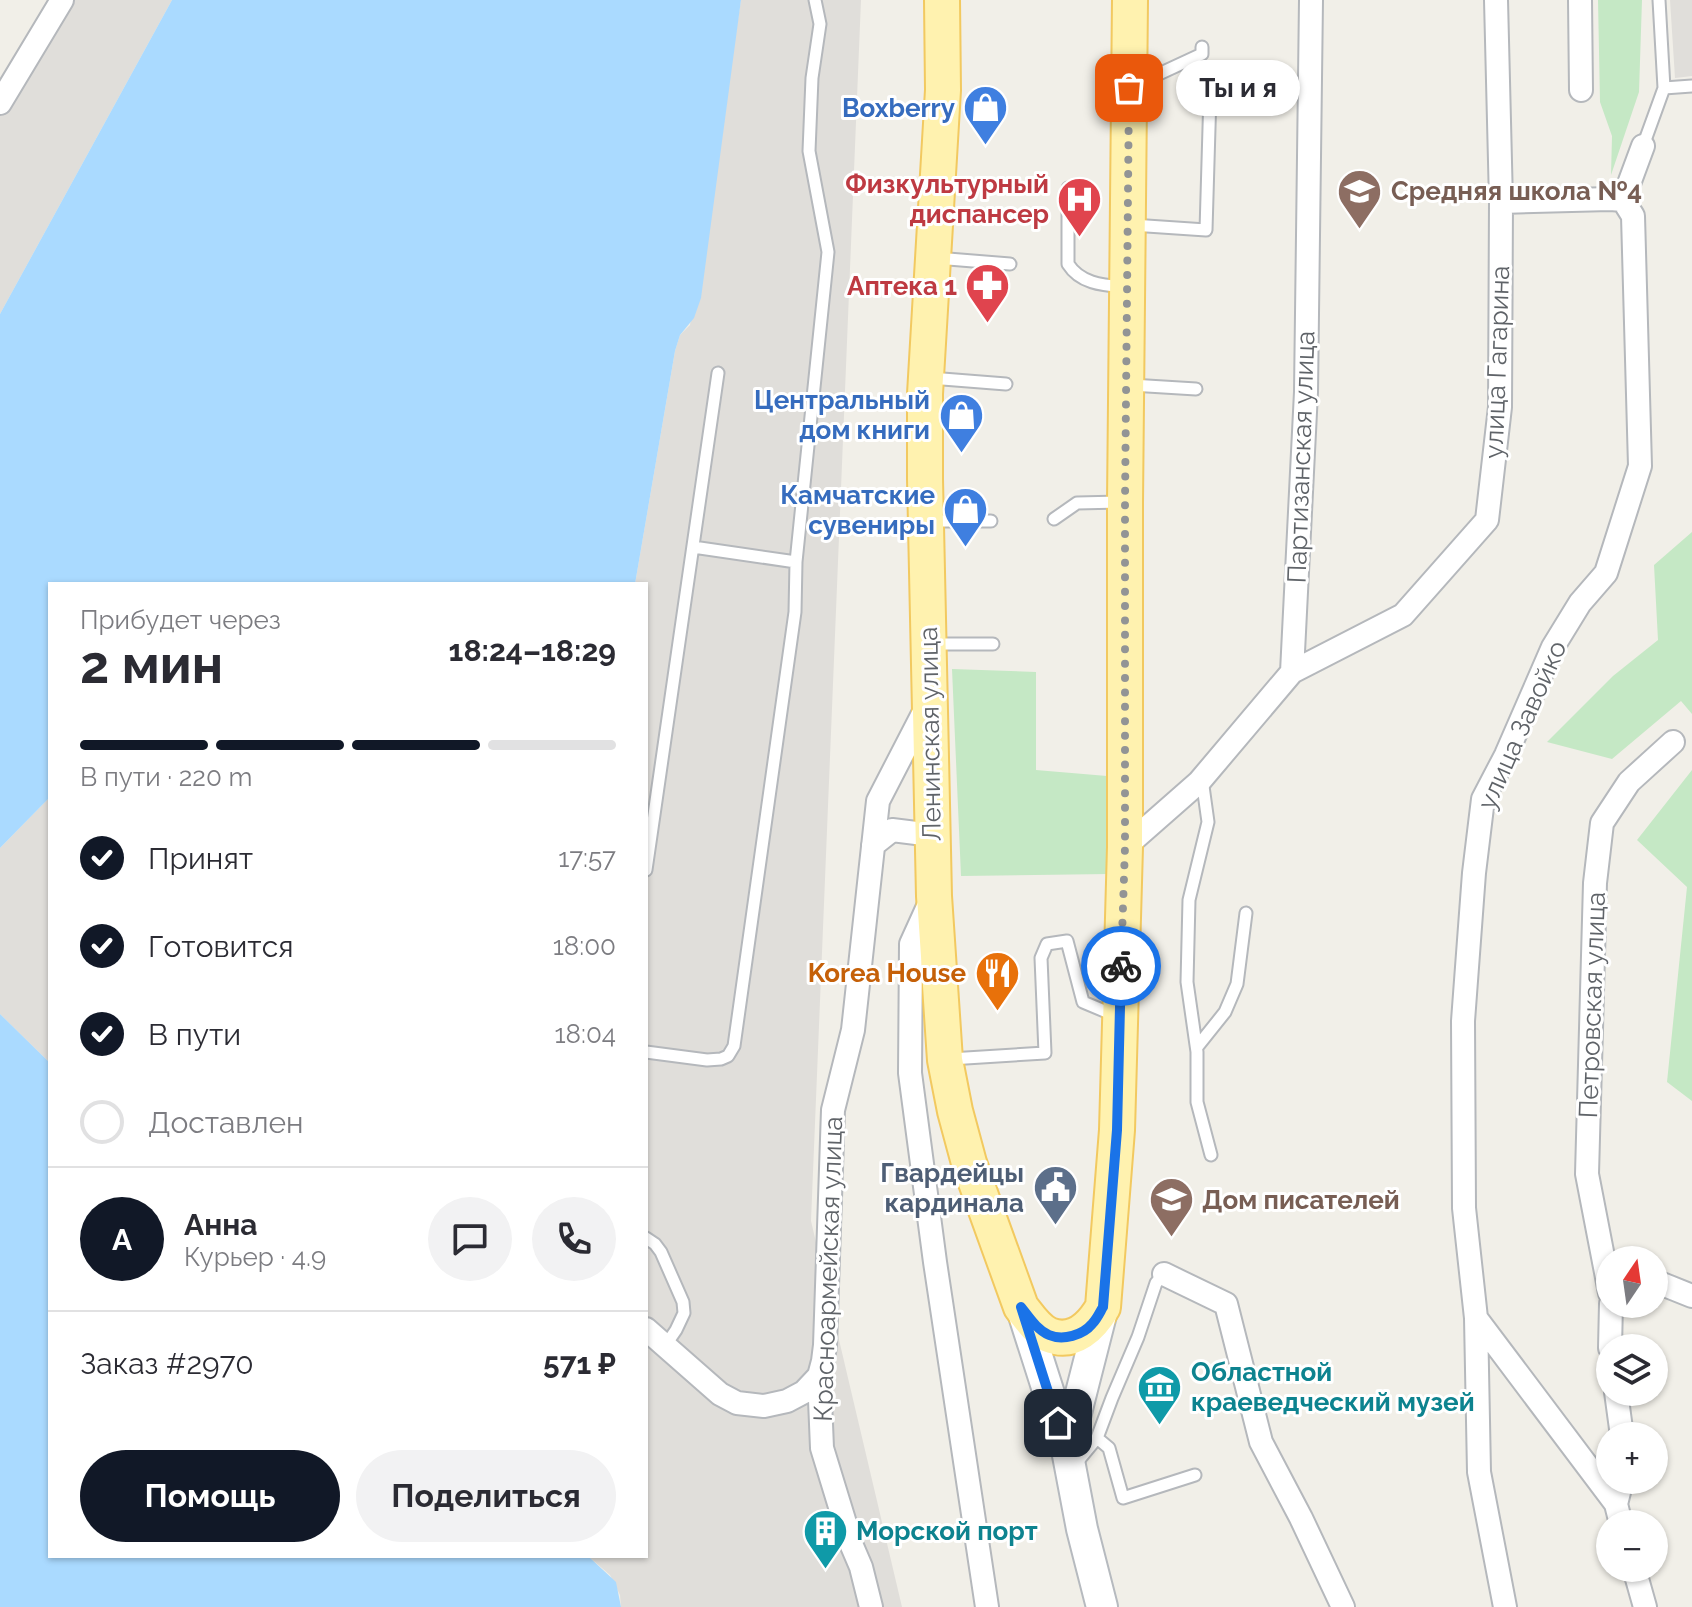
<!DOCTYPE html>
<html lang="ru">
<meta charset="utf-8">
<style>
:root{--surface:#fff;--page:#f2f2f3;--text:#2b2b33;--muted:#7c7c81;--line:#e1e1e2;--accent:#111827}
body{margin:0;font-family:Raleway,sans-serif;background:var(--page);color:var(--text);height:100vh;display:flex;flex-direction:column;font-size:30px;white-space:nowrap}
*{box-sizing:border-box;margin:0}
p{font-size:26px;color:var(--muted)}
.icon{flex:none;width:44px;height:44px;fill:none;stroke:currentColor;stroke-width:2;stroke-linecap:round;stroke-linejoin:round}
.map{position:relative;flex:1;overflow:hidden}
.drawer{position:absolute;left:48px;top:582px;width:600px;height:976px;display:flex;flex-direction:column;background:var(--surface);border-radius:0px;box-shadow:0 2px 6px #0004}
.drawer>*{flex:none}
.needle{width:52px;rotate:13deg}
.fabs{position:absolute;left:1596px;top:1246px;display:grid;gap:16px}
.fabs a{display:grid;place-items:center;width:72px;height:72px;border-radius:50%;background:var(--surface);box-shadow:0 2px 6px #0004;font-size:40px}
.pin{position:absolute;display:grid;place-items:center;width:68px;height:68px;color:#fff;margin:-34px;border-radius:16px;box-shadow:0 4px 12px #0006}
.courier{position:absolute;display:grid;place-items:center;width:80px;height:80px;margin:-40px;border:6px solid #1a73e8;border-radius:50%;background:#fff;color:#222;box-shadow:0 2px 10px #0007}
.bubble{position:absolute;height:56px;border-radius:28px;background:var(--surface);box-shadow:0 2px 6px #0004;font-size:26px;font-weight:700;line-height:56px;text-align:center}
.overview em{font-style:normal;font-weight:700}
.overview div{display:flex;flex-direction:column-reverse}
.overview{display:flex;align-items:center;justify-content:space-between;height:136px;padding:0 32px}
h1{font-size:52px;font-weight:700;line-height:60px}
.bar{display:grid;grid-template-columns:repeat(4,1fr);gap:12px 8px;align-content:center;height:96px;padding:0 32px}
.bar i{height:10px;border-radius:6px;background:var(--line)}
.bar .active{background:var(--accent)}
.bar p{grid-column:span 4}
.line{display:flex;align-items:center;gap:20px;padding:0 32px;border-top:2px solid var(--line)}
.line div{flex:1}
.round{display:grid;place-items:center;flex:none;width:84px;height:84px;border-radius:42px;background:var(--page)}
ol{padding:0 32px;list-style:none}
li{display:flex;align-items:center;gap:24px;height:88px}
li p{margin-inline-start:auto}
li .icon{padding:8px;border-radius:50%;background:var(--accent);color:#fff;stroke-width:4}
li:last-child{color:var(--muted)}
li i{width:44px;height:44px;border:4px solid var(--line);border-radius:50%}
.primary-button{display:flex;gap:16px;margin-top:auto;padding:16px 32px}
.primary-button a{flex:1;height:92px;border-radius:48px;background:var(--accent);color:#fff;font-size:32px;font-weight:700;line-height:92px;text-align:center}
.primary-button a+a{background:var(--page);color:var(--text)}
.map>svg:first-child{display:block}
.industrial{fill:#e0deda}
.green{fill:#c5e8c5}
.water{fill:#aadaff}
.lines{fill:none;stroke-linecap:round;stroke-linejoin:round}
.service-casing{stroke:#b5b8bc;stroke-width:15}
.minor-casing{stroke:#b5b8bc;stroke-width:26}
.secondary-casing{stroke:#b6babf;stroke-width:34}
.primary-casing{stroke:#f2c960;stroke-width:38}
.service{stroke:#fff;stroke-width:11}
.minor{stroke:#fff;stroke-width:22}
.secondary{stroke:#fff;stroke-width:30}
.primary{stroke:#fff2af;stroke-width:34}
.done{stroke:#929495;stroke-width:8;stroke-dasharray:0 14.4}
.route{stroke:#1a73e8;stroke-width:10}
.labels{text-anchor:middle;stroke-width:6;stroke-linejoin:round;paint-order:stroke}
.shop-label{font-size:26px;font-weight:bold;fill:#366cbe;stroke:#fff;text-anchor:end}
.health-label{font-size:26px;font-weight:bold;fill:#be3a42;stroke:#fff;text-anchor:end}
.education-label{font-size:26px;font-weight:bold;fill:#785e54;stroke:#fff;text-anchor:start}
.street-label{font-size:26px;fill:#5f6368;stroke:#fff}
.food-label{font-size:26px;font-weight:bold;fill:#c56008;stroke:#fff;text-anchor:end}
.service-label{font-size:26px;font-weight:bold;fill:#4e5e75;stroke:#fff;text-anchor:end}
.culture-label{font-size:26px;font-weight:bold;fill:#0d838f;stroke:#fff;text-anchor:start}
</style>
<div class="map">
<svg width="1692" height="1607" viewBox="0 0 1692 1607">
<rect width="100%" height="100%" fill="#f1efe8"/>
<path class="industrial" d="M47 0H172L0 314V82Z
M741 0H861L811 1221 902 1607H621L620 1595 610 1575 588 1556H646V584H635L675 351 680 335 690 325Z
M1670 0H1692V76L1675 78Z
M50 797V1063L0 1014V848Z"/>
<path class="green" d="M1598 0H1642L1639 92 1611 175 1612 136 1600 102Z
M1692 532V714L1681 701 1612 759 1547 742 1613 676 1658 640 1654 565Z
M952 669 1036 672V770L1107 776 1109 874 961 876Z
M1692 770V1101L1667 1082 1687 887 1637 840Z"/>
<path class="water" d="M172 0H741L701 298 694 318 680 335 675 351 635 584H50V797L0 848V314Z
M0 1014 50 1063V1556H588L616 1582 621 1607H0Z"/>
<g class="lines">
<defs>
<path id="service" d="M1133 86 1202 54V47
M1664 88 1692 86
M1643 146 1664 88 1659 0
M1068 188V264C1080 283 1101 285 1123 287
M1132 225 1206 230 1210 94
M936 258 1010 264
M930 378 1006 384
M1131 385 1196 389
M1054 519 1077 503 1120 502
M930 521H991
M693 547 796 562
M933 644H993
M1202 779 1208 822 1189 900 1187 982 1197 1052V1102L1211 1155
M646 870 718 373
M1197 1047 1225 1012 1237 984 1246 913
M646 1052 707 1060 721 1059 728 1056 734 1046 795 612 796 562 828 252 809 151 812 78 820 24 815 0
M950 1059 1045 1053 1041 958 1047 944 1067 941 1083 1002 1114 1015
M646 1238 655 1244 661 1252 683 1302 684 1313 676 1330 665 1346
M1097 1438 1109 1448 1123 1498 1195 1475
M1073 1467 1097 1438 1112 1398 1138 1337 1156 1283 1164 1274"/>
<path id="minor" d="M1580 0 1581 90
M0 103 62 0
M1623 200 1643 146
M1501 202 1610 199 1623 200
M1292 672 1403 615 1487 520 1500 407 1501 202 1496 0
M873 845 892 830 932 835
M1125 847 1199 782 1292 672 1306 392 1311 0
M931 900 911 944 910 1073 935 1262 987 1607
M1164 1274 1226 1304 1261 1442 1301 1518 1343 1607
M1654 1286 1662 1284 1692 1296
M1610 1293 1587 1174 1595 883 1602 823 1629 782 1673 742
M1476 1318 1479 1472 1505 1607
M646 1329 720 1394 737 1403 764 1406 787 1401 804 1392 819 1376
M1610 1348 1611 1304
M1616 1392 1622 1436
M1616 1504 1476 1318 1464 1208 1463 1021 1474 873 1483 799 1506 755 1553 647 1580 603 1606 573 1640 466 1633 216 1623 200
M1621 1524 1616 1504 1622 1480
M1634 1568 1645 1607
M871 1607 861 1567 852 1546 822 1448 819 1376 823 1361 825 1345 833 1110 853 1030 878 801 926 708"/>
<path id="secondary" d="M1022 1309 1067 1450 1082 1529 1102 1607
M1067 1448 1103 1307"/>
<path id="primary" d="M942 0 943 90 925 394V479L934 896 945 1060 955 1111 969 1163 1021 1307C1029 1317 1037 1330 1049 1335 1074 1345 1092 1326 1103 1307L1117 1130 1125 847V502L1130 0"/>
</defs>
<use href="#service" class="service-casing"/>
<use href="#minor" class="minor-casing"/>
<use href="#secondary" class="secondary-casing"/>
<use href="#primary" class="primary-casing"/>
<use href="#service" class="service"/>
<use href="#minor" class="minor"/>
<use href="#secondary" class="secondary"/>
<use href="#primary" class="primary"/>
</g>
<g class="lines">
<path class="done" d="M1121 966 1125 847V502L1129 88"/>
<path class="route" d="M1058 1423 1021 1307C1029 1317 1037 1330 1049 1335 1063 1341 1083 1335 1092 1324 1097 1319 1100 1312 1103 1307L1117 1130 1121 966"/>
</g>
<defs>
<symbol id="shop-pin" viewBox="-11 -11 22 30"><path d="M0 17L-7.5 6A9.5 9.5 0 1 1 7.5 6Z" fill="#3f7fe0" stroke="#fff"/><path d="M-5-2.5h2.3a2.7 3.5 0 0 1 5.4 0H5L5.5 6h-11ZM-1.5-2.5h3a1.5 2.3 0 0 0-3 0Z" fill="#fff"/></symbol>
<symbol id="school-pin" viewBox="-11 -11 22 30"><path d="M0 17L-7.5 6A9.5 9.5 0 1 1 7.5 6Z" fill="#8d6e63" stroke="#fff"/><path d="M0-5L7-2L0 1L-7-2ZM-4 1L0 2.5L4 1V4Q0 6-4 4Z" fill="#fff"/></symbol>
<symbol id="hospital-pin" viewBox="-11 -11 22 30"><path d="M0 17L-7.5 6A9.5 9.5 0 1 1 7.5 6Z" fill="#e0444e" stroke="#fff"/><path d="M-5-5h3v3.5h4V-5h3V5h-3V1.5h-4V5h-3Z" fill="#fff"/></symbol>
<symbol id="pharmacy-pin" viewBox="-11 -11 22 30"><path d="M0 17L-7.5 6A9.5 9.5 0 1 1 7.5 6Z" fill="#e0444e" stroke="#fff"/><path d="M-2-6h4v4h4v4h-4v4h-4v-4h-4v-4h4Z" fill="#fff"/></symbol>
<symbol id="restaurant-pin" viewBox="-11 -11 22 30"><path d="M0 17L-7.5 6A9.5 9.5 0 1 1 7.5 6Z" fill="#e8710a" stroke="#fff"/><path d="M-5-6h1v4h1v-4h1v4h1v-4h1v5L-1.5 .5V6h-2V.5L-5-1ZM5-6V6H3V1.5H1.5Q1.5-4 5-6Z" fill="#fff"/></symbol>
<symbol id="civic-pin" viewBox="-11 -11 22 30"><path d="M0 17L-7.5 6A9.5 9.5 0 1 1 7.5 6Z" fill="#5c6f8a" stroke="#fff"/><path d="M-.6-6.5H3V-4.5H.6V-3L4-1V1h2V6H-6V1h2V-1L-.6-3ZM-1.2 2.5V6h2.4V2.5Z" fill="#fff"/></symbol>
<symbol id="museum-pin" viewBox="-11 -11 22 30"><path d="M0 17L-7.5 6A9.5 9.5 0 1 1 7.5 6Z" fill="#0f9aa8" stroke="#fff"/><path d="M0-6L6-3V-2H-6V-3ZM-5-1h2V3h-2ZM-1-1h2V3h-2ZM3-1h2V3H3ZM-6 4H6V6H-6Z" fill="#fff"/></symbol>
<symbol id="building-pin" viewBox="-11 -11 22 30"><path d="M0 17L-7.5 6A9.5 9.5 0 1 1 7.5 6Z" fill="#0f9aa8" stroke="#fff"/><path d="M-4-6H4V6H1V3H-1V6H-4ZM-2.5-4.3h1.7v1.8h-1.7ZM.8-4.3h1.7v1.8H.8ZM-2.5-1h1.7V.8h-1.7ZM.8-1h1.7V.8H.8Z" fill="#fff"/></symbol>
</defs>
<g fill-rule="evenodd">
<use href="#shop-pin" x="960" y="82" width="51" height="69"/>
<use href="#school-pin" x="1334" y="166" width="51" height="69"/>
<use href="#hospital-pin" x="1054" y="174" width="51" height="69"/>
<use href="#pharmacy-pin" x="962" y="260" width="51" height="69"/>
<use href="#shop-pin" x="936" y="390" width="51" height="69"/>
<use href="#shop-pin" x="940" y="484" width="51" height="69"/>
<use href="#restaurant-pin" x="972" y="948" width="51" height="69"/>
<use href="#civic-pin" x="1030" y="1162" width="51" height="69"/>
<use href="#school-pin" x="1146" y="1174" width="51" height="69"/>
<use href="#museum-pin" x="1134" y="1362" width="51" height="69"/>
<use href="#building-pin" x="800" y="1506" width="51" height="69"/>
</g>
<g class="labels">
<g class="shop-label">
<text x="955" y="117">Boxberry</text>
<text x="930" y="409">Центральный<tspan x="930" dy="30">дом книги</tspan></text>
<text x="935" y="504">Камчатские<tspan x="935" dy="30">сувениры</tspan></text>
</g>
<g class="health-label">
<text x="1049" y="193">Физкультурный<tspan x="1049" dy="30">диспансер</tspan></text>
<text x="957" y="295">Аптека 1</text>
</g>
<g class="education-label">
<text x="1391" y="200">Средняя школа №4</text>
<text x="1202" y="1209">Дом писателей</text>
</g>
<g class="street-label">
<text transform="translate(1497 362) rotate(-88)" y="9">улица Гагарина</text>
<text transform="translate(1301 457) rotate(-88)" y="9">Партизанская улица</text>
<text transform="translate(1522 725) rotate(-66)" y="9">улица Завойко</text>
<text transform="translate(930 734) rotate(-91)" y="9">Ленинская улица</text>
<text transform="translate(1592 1005) rotate(-88)" y="9">Петровская улица</text>
<text transform="translate(828 1269) rotate(-88)" y="9">Красноармейская улица</text>
</g>
<g class="food-label">
<text x="966" y="982">Korea House</text>
</g>
<g class="service-label">
<text x="1024" y="1182">Гвардейцы<tspan x="1024" dy="30">кардинала</tspan></text>
</g>
<g class="culture-label">
<text x="1191" y="1381">Областной<tspan x="1191" dy="30">краеведческий музей</tspan></text>
<text x="856" y="1540">Морской порт</text>
</g>
</g>
</svg>
<div class="fabs">
<a><svg class="needle" viewBox="-14 -14 28 28"><path d="M0-13l5 13h-10z" fill="#e53935"/><path d="M0 13l5-13h-10z" fill="#7c7c81"/></svg></a>
<a><svg class="icon" aria-label="layers" viewBox="0 0 24 24"><path d="M12 4l9 5-9 5-9-5zM3 14l9 5 9-5"/></svg></a>
<a>+</a>
<a>−</a>
</div>
<div class="pin" style="left:1129px;top:88px;background:#ea580c"><svg class="icon" aria-label="bag" viewBox="0 0 24 24"><path d="M5 8h14l-1 12H6zM9 8a3 3 0 0 1 6 0"/></svg></div>
<div class="pin" style="left:1058px;top:1423px;background:#1f2937"><svg class="icon" aria-label="home" viewBox="0 0 24 24"><path d="M3 11l9-7 9 7M6 9v11h12V9"/></svg></div>
<div class="courier" style="left:1121px;top:966px"><svg class="icon" aria-label="bike" viewBox="0 0 24 24"><circle cx="6" cy="16" r="4"/><circle cx="18" cy="16" r="4"/><path d="M6 16l4-8h5l3 8M10 8l3 8H6M13 5h3"/></svg></div>
<div class="bubble" style="left:1176px;top:60px;width:124px">Ты и я</div>
<section class="drawer">
<div class="overview"><div><h1>2 мин</h1><p>Прибудет через</p></div><em>18:24–18:29</em></div>
<div class="bar"><i class="active"></i><i class="active"></i><i class="active"></i><i></i><p>В пути · 220 m</p></div>
<ol>
<li><svg class="icon" aria-label="check" viewBox="0 0 24 24"><path d="M5 12l5 5 9-10"/></svg>Принят<p>17:57</p></li>
<li><svg class="icon" aria-label="check" viewBox="0 0 24 24"><path d="M5 12l5 5 9-10"/></svg>Готовится<p>18:00</p></li>
<li><svg class="icon" aria-label="check" viewBox="0 0 24 24"><path d="M5 12l5 5 9-10"/></svg>В пути<p>18:04</p></li>
<li><i></i>Доставлен</li>
</ol>
<div class="line" style="height:144px"><b class="round" style="background:var(--accent);color:#fff">А</b><div><b>Анна</b><p>Курьер · 4.9</p></div><a class="round"><svg class="icon" aria-label="chat" viewBox="0 0 24 24"><path d="M4 5h16v11H9l-5 4z"/></svg></a><a class="round"><svg class="icon" aria-label="phone" viewBox="0 0 24 24"><path d="M5 4h4l2 5-3 2q2 4 5 5l2-3 5 2v4C11 20 4 13 5 4z"/></svg></a></div>
<div class="line" style="height:104px"><div>Заказ #2970</div><b>571 ₽</b></div>
<div class="primary-button"><a>Помощь</a><a>Поделиться</a></div>
</section>
</div>
